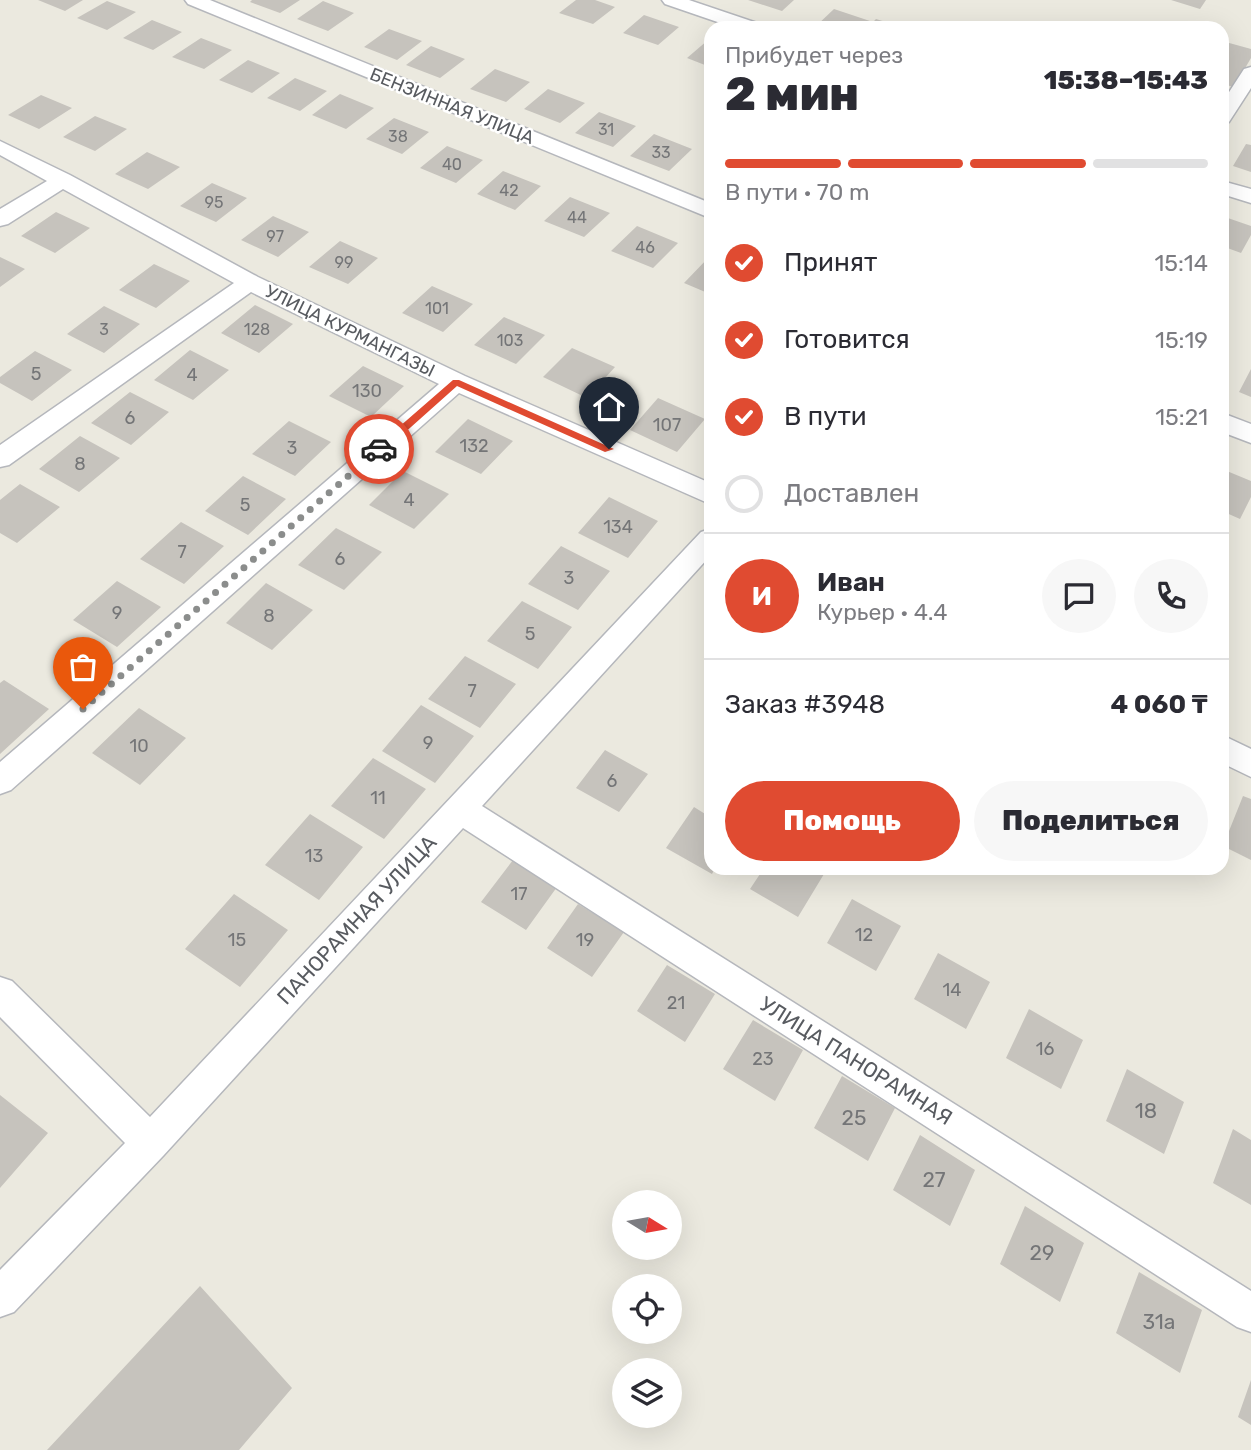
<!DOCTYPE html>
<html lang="ru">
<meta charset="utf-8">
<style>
:root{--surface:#fff;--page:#f7f7f7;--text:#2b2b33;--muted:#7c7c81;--line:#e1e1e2;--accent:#e04b31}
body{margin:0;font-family:Rubik,sans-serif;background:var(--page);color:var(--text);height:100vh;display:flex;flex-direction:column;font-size:26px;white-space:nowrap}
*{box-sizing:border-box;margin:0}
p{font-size:23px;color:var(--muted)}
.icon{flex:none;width:38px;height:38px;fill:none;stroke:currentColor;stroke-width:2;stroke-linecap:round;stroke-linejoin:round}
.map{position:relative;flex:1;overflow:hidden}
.panel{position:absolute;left:704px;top:21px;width:525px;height:854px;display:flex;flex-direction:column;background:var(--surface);border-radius:21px;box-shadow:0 7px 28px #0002}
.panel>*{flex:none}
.needle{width:46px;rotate:101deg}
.tools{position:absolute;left:612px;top:1190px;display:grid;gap:14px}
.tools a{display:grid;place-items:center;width:70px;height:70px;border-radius:50%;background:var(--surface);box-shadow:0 7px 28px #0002;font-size:35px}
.pin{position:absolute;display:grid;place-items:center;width:60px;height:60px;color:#fff;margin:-72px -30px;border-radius:50% 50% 50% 0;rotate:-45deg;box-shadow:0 0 7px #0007}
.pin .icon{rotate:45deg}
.courier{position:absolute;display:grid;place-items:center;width:70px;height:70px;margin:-35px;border:5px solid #e04b31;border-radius:50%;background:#fff;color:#222;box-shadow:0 2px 9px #0007}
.headline em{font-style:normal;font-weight:800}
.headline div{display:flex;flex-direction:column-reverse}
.headline{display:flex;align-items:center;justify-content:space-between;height:119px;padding:0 21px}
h1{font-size:46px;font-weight:800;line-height:52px}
.bar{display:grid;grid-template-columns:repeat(4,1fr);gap:10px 7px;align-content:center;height:84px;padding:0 21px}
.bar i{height:9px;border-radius:5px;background:var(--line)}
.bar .current{background:var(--accent)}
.bar p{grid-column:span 4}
.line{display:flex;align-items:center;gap:18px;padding:0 21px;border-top:2px solid var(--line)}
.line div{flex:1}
.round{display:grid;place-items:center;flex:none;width:74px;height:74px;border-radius:37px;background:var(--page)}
ol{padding:0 21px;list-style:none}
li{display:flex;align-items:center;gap:21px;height:77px}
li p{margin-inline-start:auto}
li .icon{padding:7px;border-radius:50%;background:var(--accent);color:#fff;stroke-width:4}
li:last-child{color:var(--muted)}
li i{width:38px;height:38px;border:4px solid var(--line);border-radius:50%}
.action{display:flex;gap:14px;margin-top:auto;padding:14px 21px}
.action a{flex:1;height:80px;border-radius:42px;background:var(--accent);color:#fff;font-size:28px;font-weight:800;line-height:80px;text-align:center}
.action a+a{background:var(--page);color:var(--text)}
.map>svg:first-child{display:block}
.building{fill:#c6c3bd}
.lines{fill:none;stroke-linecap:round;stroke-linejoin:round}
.street-casing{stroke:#b5b7bc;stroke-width:3}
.street{fill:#fff;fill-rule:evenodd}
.route{fill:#e04b31}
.done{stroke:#8b8d8c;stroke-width:7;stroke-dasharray:0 12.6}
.labels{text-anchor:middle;stroke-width:5;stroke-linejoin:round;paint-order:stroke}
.far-number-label{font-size:16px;fill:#747577}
.far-street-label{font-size:18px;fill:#585b60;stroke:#fff}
.number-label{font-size:18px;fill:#747577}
.street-label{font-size:21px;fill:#585b60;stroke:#fff}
.near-number-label{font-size:21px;fill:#747577}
</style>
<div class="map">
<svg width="1251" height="1450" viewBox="0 0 1251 1450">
<rect width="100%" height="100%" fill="#ebe9df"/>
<path class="building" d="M38 0H83L65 11Z
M252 0H300L280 13 250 2Z
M576 0H595L615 7 593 24 559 13Z
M748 0H794L782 11Z
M1171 0H1206L1200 9Z
M107 1 136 12 107 30 77 18Z
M323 1 354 13 328 31 297 19Z
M834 9 870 21 863 28 815 27Z
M644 15 679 27 658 45 623 33Z
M876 19 902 27V28H867Z
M152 20 182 32 153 50 123 38Z
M389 29 422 41 397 60 364 47Z
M201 38 232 50 204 69 172 57Z
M708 40 710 41V67L687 58Z
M1222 41 1251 49V58L1234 87 1222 84Z
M431 46 465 59 440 78 406 65Z
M248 60 280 73 252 93 219 80Z
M495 69 530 82 506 102 470 89Z
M295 78 327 91 300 111 267 98Z
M548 89 585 103 560 123 524 109Z
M340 94 374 108 346 129 312 115Z
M41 95 72 108 39 129 8 115Z
M599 112 636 126 613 147 575 133Z
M95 116 127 129 95 151 63 137Z
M394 118 429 132 402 154 366 139Z
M654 134 692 149 669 171 630 156Z
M1246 144 1251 145V172L1233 166Z
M447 146 483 160 456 183 420 168Z
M147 152 180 167 148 189 115 174Z
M503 171 541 186 515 210 477 194Z
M212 183 247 198 216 222 180 206Z
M570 197 610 213 584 237 544 221Z
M56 212 90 228 55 253 21 236Z
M273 216 309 232 278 257 241 240Z
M1222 216 1251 226V235L1241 253 1222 246Z
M637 226 678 243 653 268 611 251Z
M340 241 378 258 348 284 309 267Z
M0 257 25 269 0 287Z
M709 257 710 258V294L684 283Z
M154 264 190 281 156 308 119 290Z
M432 286 473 304 443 332 402 313Z
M255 305 293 324 259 353 221 333Z
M104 306 140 324 104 353 67 334Z
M504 317 545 335 516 364 474 345Z
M572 348 615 367 587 398 543 377Z
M190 350 229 370 193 400 154 380Z
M35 351 72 370 32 401 0 383V377Z
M363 366 404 386 371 417 329 396Z
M1251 369V397L1239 392Z
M130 392 169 412 131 445 91 423Z
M658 398 705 419 677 452 630 430Z
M468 419 513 441 481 474 435 452Z
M289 421 331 442 295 476 252 454Z
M80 436 120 458 79 492 39 469Z
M1222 469 1251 481V497L1240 519 1222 511Z
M403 471 449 494 414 529 369 505Z
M243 476 286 499 248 535 205 511Z
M20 484 60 507 17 543 0 533V500Z
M609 497 658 521 628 558 578 533Z
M181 522 224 546 184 584 140 559Z
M336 528 382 552 344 590 298 565Z
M561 546 610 571 578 610 528 584Z
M117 581 161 607 117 647 73 620Z
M266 583 313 610 272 650 226 623Z
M522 601 572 627 538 669 487 641Z
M465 656 516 684 480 728 428 699Z
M4 680 49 709 0 754V683Z
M421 705 474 736 435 783 382 751Z
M139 708 186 738 140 785 92 753Z
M605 750 648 774 619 812 576 788Z
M373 758 426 789 384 839 331 806Z
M1243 796 1251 799V860L1223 846Z
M694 807 710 817V868H715L712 874 666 848Z
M310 814 363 847 319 900 265 865Z
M513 860 557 887 526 930 481 902Z
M764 868H812L824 874 798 917 750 889Z
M234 894 288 930 240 987 185 949Z
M852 899 901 926 876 971 827 943Z
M578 904 624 932 592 977 547 948Z
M938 953 990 982 966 1029 914 999Z
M667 965 715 994 685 1042 637 1011Z
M1029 1009 1083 1040 1061 1089 1006 1058Z
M753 1020 803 1050 775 1101 723 1069Z
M1127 1069 1184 1102 1164 1154 1106 1121Z
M842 1076 895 1108 868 1161 814 1128Z
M0 1095 48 1133 0 1188Z
M1233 1129 1251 1140V1205L1213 1183Z
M920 1135 975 1170 950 1226 893 1190Z
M1025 1206 1084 1243 1060 1302 1000 1264Z
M1139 1272 1202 1310 1180 1373 1116 1333Z
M200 1286 292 1388 239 1450H47Z
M1251 1380V1425L1238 1417Z"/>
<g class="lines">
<defs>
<path id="street" d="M185 0H210L710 203V218L188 4Z
M662 0H689L760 24 762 28H735L665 4Z
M1251 67V88L1229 122 1222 124V103L1244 69Z
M0 141 70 175 258 277 465 376 710 483V504L459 393 11 790 0 794V762L439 384 251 292 9 465 0 467V445L234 283 63 189 8 224 0 226V209L47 181 0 155Z
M1222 181 1251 189V203L1222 194Z
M1222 413 1251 424V443L1222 432Z
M710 529V556L482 806 1251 1291V1332L1237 1327 463 828 163 1156 14 1312 0 1317V1270L125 1143 0 1017V977L12 981 150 1117 701 532Z
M1222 735 1251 749V777L1222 763Z"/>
</defs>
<use href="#street" class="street-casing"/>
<use href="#street" class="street"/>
</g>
<path class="route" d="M453 380H459L614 449 605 452 457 386 383 452H376V447Z"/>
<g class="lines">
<path class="done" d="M83 709 379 449"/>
</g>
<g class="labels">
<g class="far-number-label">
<text x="606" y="135">31</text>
<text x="398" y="142">38</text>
<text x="661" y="158">33</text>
<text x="452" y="170">40</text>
<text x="509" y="196">42</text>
<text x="214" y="208">95</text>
<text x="577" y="223">44</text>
<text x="275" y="242">97</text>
<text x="645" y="253">46</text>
<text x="344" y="268">99</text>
<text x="437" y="314">101</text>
<text x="104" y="335">3</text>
<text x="257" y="335">128</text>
<text x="510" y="346">103</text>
</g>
<g class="far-street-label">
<text transform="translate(452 106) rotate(22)" y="6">БЕНЗИННАЯ УЛИЦА</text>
<text transform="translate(350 331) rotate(26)" y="6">УЛИЦА КУРМАНГАЗЫ</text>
</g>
<g class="number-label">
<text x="36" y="380">5</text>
<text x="192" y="381">4</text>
<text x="367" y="397">130</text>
<text x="130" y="424">6</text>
<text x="667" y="431">107</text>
<text x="474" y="452">132</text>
<text x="292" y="454">3</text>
<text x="80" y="470">8</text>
<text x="409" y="506">4</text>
<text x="245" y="511">5</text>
<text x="618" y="533">134</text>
<text x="182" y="558">7</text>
<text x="340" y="565">6</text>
<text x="569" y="584">3</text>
<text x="117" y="619">9</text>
<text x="269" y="622">8</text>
<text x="530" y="640">5</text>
<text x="472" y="697">7</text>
<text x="428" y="749">9</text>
<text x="139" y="752">10</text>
<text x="612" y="787">6</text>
<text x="378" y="804">11</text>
<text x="314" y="862">13</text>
<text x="519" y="900">17</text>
<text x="864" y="941">12</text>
<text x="237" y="946">15</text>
<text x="585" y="946">19</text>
<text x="952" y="996">14</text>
<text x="676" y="1009">21</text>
<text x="1045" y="1055">16</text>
<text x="763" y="1065">23</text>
</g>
<g class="street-label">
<text transform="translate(357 920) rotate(-47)" y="7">ПАНОРАМНАЯ УЛИЦА</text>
<text transform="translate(856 1061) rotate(32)" y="7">УЛИЦА ПАНОРАМНАЯ</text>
</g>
<g class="near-number-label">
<text x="1146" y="1118">18</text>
<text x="854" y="1125">25</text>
<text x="934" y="1187">27</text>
<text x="1042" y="1260">29</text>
<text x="1159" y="1329">31а</text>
</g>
</g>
</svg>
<div class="tools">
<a><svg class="needle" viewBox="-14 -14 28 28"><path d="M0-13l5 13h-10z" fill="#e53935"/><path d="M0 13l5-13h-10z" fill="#7c7c81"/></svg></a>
<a><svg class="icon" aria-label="locate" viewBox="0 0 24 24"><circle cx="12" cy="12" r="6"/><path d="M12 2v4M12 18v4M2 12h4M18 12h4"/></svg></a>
<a><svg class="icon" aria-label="layers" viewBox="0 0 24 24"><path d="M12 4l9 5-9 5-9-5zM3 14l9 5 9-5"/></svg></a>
</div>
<div class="pin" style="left:83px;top:709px;background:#ea580c"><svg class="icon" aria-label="bag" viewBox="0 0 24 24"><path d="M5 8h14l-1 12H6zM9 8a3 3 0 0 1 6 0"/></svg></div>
<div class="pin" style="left:609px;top:449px;background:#1f2937"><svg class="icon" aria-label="home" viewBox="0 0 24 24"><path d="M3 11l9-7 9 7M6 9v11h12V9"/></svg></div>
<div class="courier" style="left:379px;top:449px"><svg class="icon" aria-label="car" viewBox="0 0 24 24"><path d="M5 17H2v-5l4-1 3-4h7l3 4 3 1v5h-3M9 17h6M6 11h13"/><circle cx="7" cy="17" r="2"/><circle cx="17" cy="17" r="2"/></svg></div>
<section class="panel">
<div class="headline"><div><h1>2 мин</h1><p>Прибудет через</p></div><em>15:38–15:43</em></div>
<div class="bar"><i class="current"></i><i class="current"></i><i class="current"></i><i></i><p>В пути · 70 m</p></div>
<ol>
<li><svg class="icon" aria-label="check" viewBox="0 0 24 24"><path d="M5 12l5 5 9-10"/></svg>Принят<p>15:14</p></li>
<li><svg class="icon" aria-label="check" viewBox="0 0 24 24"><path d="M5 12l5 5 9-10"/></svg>Готовится<p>15:19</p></li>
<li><svg class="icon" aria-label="check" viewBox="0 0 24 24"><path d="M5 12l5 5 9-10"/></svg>В пути<p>15:21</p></li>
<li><i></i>Доставлен</li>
</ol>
<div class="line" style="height:126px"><b class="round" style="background:var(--accent);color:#fff">И</b><div><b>Иван</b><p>Курьер · 4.4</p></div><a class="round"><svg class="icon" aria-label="chat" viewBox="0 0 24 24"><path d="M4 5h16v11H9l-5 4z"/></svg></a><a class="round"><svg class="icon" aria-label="phone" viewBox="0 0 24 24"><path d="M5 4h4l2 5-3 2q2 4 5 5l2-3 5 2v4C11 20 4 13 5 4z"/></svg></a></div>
<div class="line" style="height:91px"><div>Заказ #3948</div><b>4 060 ₸</b></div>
<div class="action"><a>Помощь</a><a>Поделиться</a></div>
</section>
</div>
